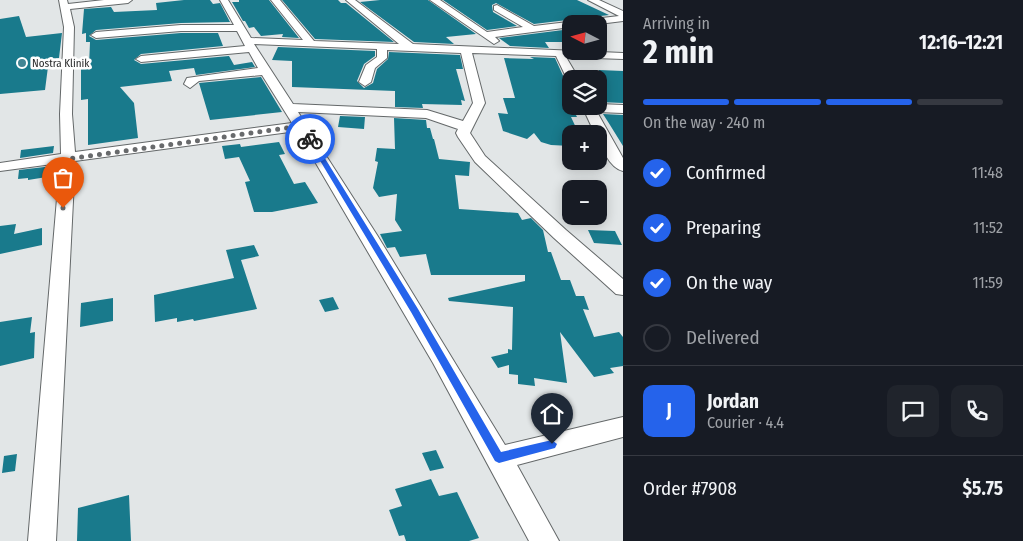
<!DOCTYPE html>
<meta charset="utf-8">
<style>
:root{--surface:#171b24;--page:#20242c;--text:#f1f3f6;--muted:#9ea1a6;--line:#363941;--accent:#2563eb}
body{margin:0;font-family:"Fira Sans Condensed",sans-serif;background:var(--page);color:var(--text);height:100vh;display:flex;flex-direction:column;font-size:19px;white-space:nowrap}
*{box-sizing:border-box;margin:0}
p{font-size:16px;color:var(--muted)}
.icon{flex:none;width:28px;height:28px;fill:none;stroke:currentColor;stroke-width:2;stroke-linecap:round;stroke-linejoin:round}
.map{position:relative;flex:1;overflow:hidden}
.panel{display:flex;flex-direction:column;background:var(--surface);width:400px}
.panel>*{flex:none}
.needle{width:32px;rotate:276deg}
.fabs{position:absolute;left:562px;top:15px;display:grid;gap:10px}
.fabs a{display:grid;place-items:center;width:45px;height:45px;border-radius:10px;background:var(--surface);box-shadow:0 2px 12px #0003;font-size:25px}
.pin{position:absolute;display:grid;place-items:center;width:42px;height:42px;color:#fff;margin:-51px -21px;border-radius:50% 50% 50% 0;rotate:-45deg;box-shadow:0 0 5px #0007}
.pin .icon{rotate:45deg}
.courier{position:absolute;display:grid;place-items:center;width:50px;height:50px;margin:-25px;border:4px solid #2563eb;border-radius:50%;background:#fff;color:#222;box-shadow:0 1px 6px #0007}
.summary em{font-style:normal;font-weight:700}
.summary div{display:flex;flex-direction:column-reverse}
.summary{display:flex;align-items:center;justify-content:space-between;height:85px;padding:0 20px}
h1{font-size:32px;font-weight:700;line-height:38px}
.bar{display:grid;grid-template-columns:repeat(4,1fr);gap:8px 5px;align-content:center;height:60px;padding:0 20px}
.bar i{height:6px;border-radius:4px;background:var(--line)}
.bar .on{background:var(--accent)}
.bar p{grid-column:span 4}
.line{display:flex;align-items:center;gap:12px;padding:0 20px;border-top:1px solid var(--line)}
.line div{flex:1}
.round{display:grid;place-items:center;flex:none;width:52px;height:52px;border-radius:10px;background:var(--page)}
ol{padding:0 20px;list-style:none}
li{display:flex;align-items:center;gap:15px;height:55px}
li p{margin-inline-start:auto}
li .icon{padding:5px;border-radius:50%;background:var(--accent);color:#fff;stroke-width:4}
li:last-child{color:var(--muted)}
li i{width:28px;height:28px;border:2px solid var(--line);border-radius:50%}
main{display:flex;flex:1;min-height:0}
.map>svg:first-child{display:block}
.building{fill:#197a8c}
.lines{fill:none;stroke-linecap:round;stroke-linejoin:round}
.minor-casing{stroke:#646869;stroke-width:2}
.minor{fill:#fff;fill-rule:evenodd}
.route{fill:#2563eb}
.done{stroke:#686a6c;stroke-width:5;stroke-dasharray:0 9}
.poi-dot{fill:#428594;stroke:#fff;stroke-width:2}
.labels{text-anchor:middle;stroke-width:5;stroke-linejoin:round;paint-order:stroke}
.far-poi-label{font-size:11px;fill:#272829;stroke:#fff;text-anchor:start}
</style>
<main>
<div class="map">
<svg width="623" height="541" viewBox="0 0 623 541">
<rect width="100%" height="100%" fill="#e2e6e7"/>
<path class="building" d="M184 0H210L213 4 220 3 230 22 181 23 96 30 89 36 96 40 181 33H218L223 46 141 54 134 60 141 64 229 56 234 65 252 62 255 67 196 75 194 68 169 71 172 81 120 87 134 103 138 138 88 145V99L81 100V67L89 66 90 42H86V33L82 34 84 9 111 7 114 12 157 10 156 3Z
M239 0H269L299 38 282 37 283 34 261 36 254 27 249 28 245 21H243L232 2H239Z
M282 0H338L341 3H346L394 42 315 39Z
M380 0H428L476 34 446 37 454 44 414 42 360 2Z
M443 0H577L609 15 534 24 496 3 492 5 493 12 517 26 487 30Z
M19 16 26 37 62 33 59 58 49 59 45 90 0 94V19Z
M571 29V42H545L549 48 510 46 499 38Z
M278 47 375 51V56L364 64 357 81 364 88 373 83 377 69 388 59 389 52 460 55 463 69H456L465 101 461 100 462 105 422 104 423 108 395 107V91L292 87V61L272 60Z
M530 57 555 58 565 80 571 84 570 103 577 117H571L579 134H571V146L551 145 541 142 534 133 527 139 503 131 498 113 508 114 503 98H515L504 58 534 59Z
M599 70 623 71V103L599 102Z
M261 77 282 112 210 120 199 83Z
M603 114 623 115V146L610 125Z
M340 116 365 117 364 129 338 127Z
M394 118 426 120 427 128H430L433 139H434L439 159 470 162 469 176 455 175 459 209 518 213 522 220 531 218 543 230 548 252H551L561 280H570L576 296H584L589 310 583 309 594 337 619 332 623 337V366L610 368 614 373 594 377 560 332 567 383 534 378 535 386 518 384V375L509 374V365L498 368 491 357 508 353V349L512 350 513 307 449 301 448 298 525 281V275H431L426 254 400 257 395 247 387 248 380 234 402 231 395 220 397 194 379 197 373 188 378 162 375 161 377 148 395 149Z
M279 142 285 154 279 155 294 184 305 182 318 203 272 212H254L245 182 250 181 239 157 225 159 222 146 240 144 241 147Z
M54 146 53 153 20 158 21 150Z
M53 166V176L28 180V178L18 179 19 170Z
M16 224 14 234 42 228V245L0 254V226Z
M588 230 615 231 622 245 594 243Z
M254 245 259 256 241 260 257 309 194 321 193 319 177 322V318L155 322 154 295 234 278 226 250Z
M333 297 339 309 325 312 319 300Z
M113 298V321L80 327 81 303Z
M32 317 30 333 35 332 34 358 0 366V322Z
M436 450 444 468 430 471 422 453Z
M17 454 15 471 2 473 4 456Z
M431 479 439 496 457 492 479 538 469 541H406L404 535 399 536 389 510 402 506 395 489Z
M129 495 131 541H77L78 508Z"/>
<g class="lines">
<defs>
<path id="minor" d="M59 0H67L68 4 104 0H132L128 3 70 9 74 27 72 114 75 152 292 123 262 75 199 81 190 88 184 84 187 78 258 68 249 52 141 62 136 59 141 56 245 46 237 31H181L96 38 91 35 96 32 181 25H234L220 0H228L251 38 303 40 271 0H280L314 41 399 44 346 0H355L413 44 623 53V59L566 57 579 79H571V82L567 79 556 56 472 53 485 103 470 133 485 156 566 230 623 279V295L616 294 554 238 475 162 458 137 456 133 458 129 426 118 298 112 377 235 505 445 623 417V437L517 465 559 541H529L433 363 297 131 75 161 56 541H28L60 163 0 171V163L61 154 60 114 64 27ZM254 44 377 49V57L366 65 359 82 365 86 371 82 375 68 387 58V50L461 53 473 103 463 121 427 110 293 104Z
M430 0H440L487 32 523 27 494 10V6L497 5 534 26 619 16 588 0H599L623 11V21L599 24H571V27L495 37 499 41 494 44Z
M599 104 623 105V113L597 112 623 158V171C610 168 599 146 599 134H595L582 106H599Z"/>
</defs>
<use href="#minor" class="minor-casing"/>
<use href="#minor" class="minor"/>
</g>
<path class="route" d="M310 137 313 139 418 309 501 452 552 440 557 444 555 448 499 463 495 461 411 312 307 139Z"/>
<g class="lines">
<path class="done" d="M63 208 68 159 301 126 310 139"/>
</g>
<circle class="poi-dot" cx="22" cy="63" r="5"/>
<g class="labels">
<g class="far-poi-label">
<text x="32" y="67">Nostra Klinik</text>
</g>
</g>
</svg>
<div class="fabs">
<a><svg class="needle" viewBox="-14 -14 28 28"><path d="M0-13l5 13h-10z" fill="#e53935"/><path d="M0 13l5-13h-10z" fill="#9ea1a6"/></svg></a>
<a><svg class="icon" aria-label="layers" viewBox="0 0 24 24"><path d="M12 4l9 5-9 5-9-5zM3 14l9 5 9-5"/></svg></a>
<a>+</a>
<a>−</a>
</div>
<div class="pin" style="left:63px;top:208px;background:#ea580c"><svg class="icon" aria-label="bag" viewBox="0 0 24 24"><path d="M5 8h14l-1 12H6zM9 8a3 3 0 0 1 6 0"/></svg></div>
<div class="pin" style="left:552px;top:444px;background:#1f2937"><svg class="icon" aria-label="home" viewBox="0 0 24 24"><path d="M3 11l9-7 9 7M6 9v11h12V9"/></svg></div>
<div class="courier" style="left:310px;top:139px"><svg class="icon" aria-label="bike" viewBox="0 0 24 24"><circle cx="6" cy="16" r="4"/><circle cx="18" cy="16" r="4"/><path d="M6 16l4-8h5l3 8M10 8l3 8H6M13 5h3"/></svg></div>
</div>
<section class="panel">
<div class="summary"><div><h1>2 min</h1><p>Arriving in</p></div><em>12:16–12:21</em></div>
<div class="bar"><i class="on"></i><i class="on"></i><i class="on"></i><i></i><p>On the way · 240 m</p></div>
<ol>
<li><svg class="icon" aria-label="check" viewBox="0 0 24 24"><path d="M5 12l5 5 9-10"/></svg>Confirmed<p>11:48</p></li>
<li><svg class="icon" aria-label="check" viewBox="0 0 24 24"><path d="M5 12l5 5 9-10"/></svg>Preparing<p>11:52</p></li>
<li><svg class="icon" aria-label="check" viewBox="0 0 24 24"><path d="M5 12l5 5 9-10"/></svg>On the way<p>11:59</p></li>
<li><i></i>Delivered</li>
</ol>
<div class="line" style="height:90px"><b class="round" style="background:var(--accent);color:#fff">J</b><div><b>Jordan</b><p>Courier · 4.4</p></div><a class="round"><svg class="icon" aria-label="chat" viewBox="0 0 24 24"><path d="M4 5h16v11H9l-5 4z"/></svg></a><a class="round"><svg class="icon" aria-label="phone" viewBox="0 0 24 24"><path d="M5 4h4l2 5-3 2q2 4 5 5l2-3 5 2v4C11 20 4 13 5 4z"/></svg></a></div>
<div class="line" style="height:65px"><div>Order #7908</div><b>$5.75</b></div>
</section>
</main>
